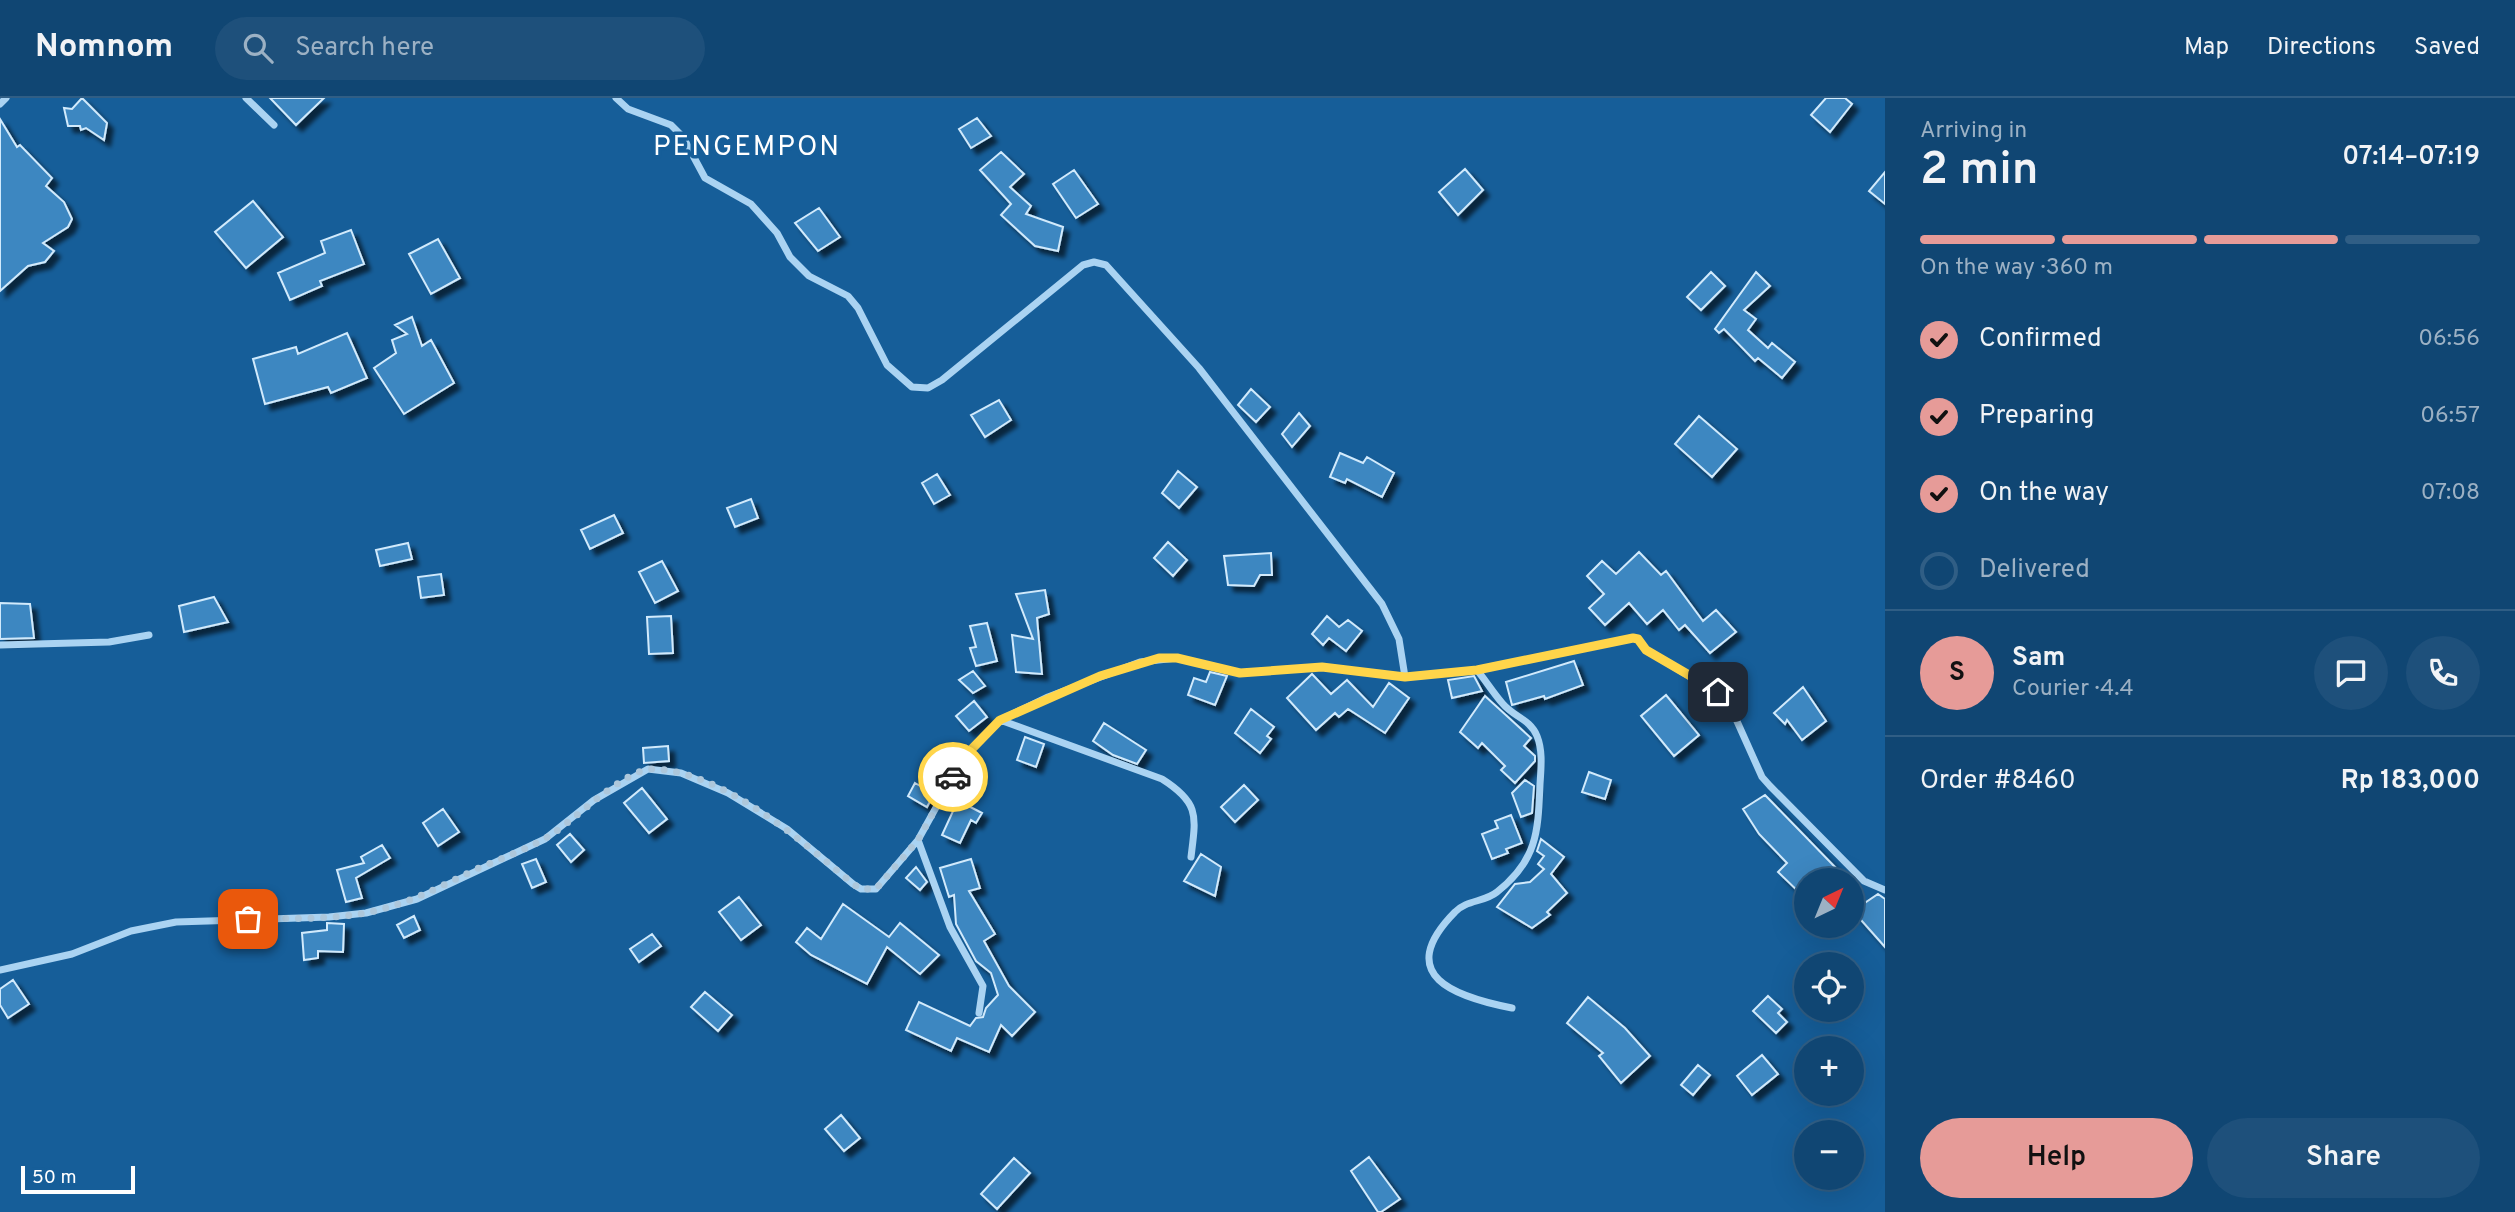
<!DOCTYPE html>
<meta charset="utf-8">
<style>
:root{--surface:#104673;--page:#1e507b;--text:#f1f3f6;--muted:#9cb1c4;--line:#305e85;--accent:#e69b98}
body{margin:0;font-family:Overpass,sans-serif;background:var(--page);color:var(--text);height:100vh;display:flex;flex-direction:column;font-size:26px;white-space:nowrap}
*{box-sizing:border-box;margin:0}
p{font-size:23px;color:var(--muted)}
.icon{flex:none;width:38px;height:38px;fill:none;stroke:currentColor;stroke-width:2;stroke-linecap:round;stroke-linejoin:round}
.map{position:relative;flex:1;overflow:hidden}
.side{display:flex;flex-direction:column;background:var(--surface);width:630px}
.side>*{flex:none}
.needle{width:46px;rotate:43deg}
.tools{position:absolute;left:1794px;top:770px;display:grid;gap:14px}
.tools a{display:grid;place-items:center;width:70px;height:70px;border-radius:50%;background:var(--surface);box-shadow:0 7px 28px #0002,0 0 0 2px var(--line);font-size:35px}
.scale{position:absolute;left:21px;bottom:18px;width:114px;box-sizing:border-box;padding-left:7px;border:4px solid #fff;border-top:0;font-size:19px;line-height:24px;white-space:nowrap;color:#fff;-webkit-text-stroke:5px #165e99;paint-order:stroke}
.pin{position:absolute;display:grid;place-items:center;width:60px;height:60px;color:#fff;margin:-30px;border-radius:14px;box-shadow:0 4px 10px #0006}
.courier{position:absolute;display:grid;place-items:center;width:70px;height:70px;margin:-35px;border:5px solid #ffd54a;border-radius:50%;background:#fff;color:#222;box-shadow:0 2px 9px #0007}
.overview em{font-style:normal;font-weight:600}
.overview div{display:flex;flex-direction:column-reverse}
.overview{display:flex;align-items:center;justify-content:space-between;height:119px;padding:0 35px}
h1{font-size:46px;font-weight:600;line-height:52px}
.bar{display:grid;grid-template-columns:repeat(4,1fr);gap:10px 7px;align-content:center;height:84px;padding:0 35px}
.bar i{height:9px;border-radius:5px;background:var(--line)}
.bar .active{background:var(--accent)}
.bar p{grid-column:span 4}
.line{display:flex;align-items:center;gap:18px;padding:0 35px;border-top:2px solid var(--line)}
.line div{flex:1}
.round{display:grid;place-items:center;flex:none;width:74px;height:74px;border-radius:37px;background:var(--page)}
ol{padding:0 35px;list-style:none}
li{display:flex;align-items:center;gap:21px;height:77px}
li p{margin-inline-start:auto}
li .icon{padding:7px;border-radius:50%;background:var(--accent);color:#111;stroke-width:4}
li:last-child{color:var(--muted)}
li i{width:38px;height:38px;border:4px solid var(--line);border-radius:50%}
.button{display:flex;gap:14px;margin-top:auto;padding:14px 35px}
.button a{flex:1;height:80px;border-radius:42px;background:var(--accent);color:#111;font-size:28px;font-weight:600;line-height:80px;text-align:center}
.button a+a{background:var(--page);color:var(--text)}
header{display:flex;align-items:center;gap:42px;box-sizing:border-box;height:98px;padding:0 35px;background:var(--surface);border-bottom:2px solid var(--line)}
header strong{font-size:33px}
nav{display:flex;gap:38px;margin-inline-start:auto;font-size:24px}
.search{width:490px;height:63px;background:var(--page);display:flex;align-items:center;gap:18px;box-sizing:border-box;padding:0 24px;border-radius:38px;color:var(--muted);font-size:26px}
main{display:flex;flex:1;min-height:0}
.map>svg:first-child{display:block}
.building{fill:#3e87c1;stroke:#d1eafc;stroke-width:2;filter:url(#shadow)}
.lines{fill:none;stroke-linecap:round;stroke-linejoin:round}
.minor{stroke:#aad3f2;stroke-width:7}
.done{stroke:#adc7db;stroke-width:7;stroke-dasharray:0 12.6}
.route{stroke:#ffd54a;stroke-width:9}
.labels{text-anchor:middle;stroke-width:7;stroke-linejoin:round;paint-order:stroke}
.quarter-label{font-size:28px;letter-spacing:2px;fill:#fff;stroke:#165e99}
</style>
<header>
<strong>Nomnom</strong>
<div class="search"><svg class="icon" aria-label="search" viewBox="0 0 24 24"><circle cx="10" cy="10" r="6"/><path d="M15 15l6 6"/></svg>Search here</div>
<nav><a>Map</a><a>Directions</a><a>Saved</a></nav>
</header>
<main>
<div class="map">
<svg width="1885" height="1114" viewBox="0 0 1885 1114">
<defs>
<filter id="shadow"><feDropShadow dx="6" dy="6" stdDeviation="2" flood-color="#0009"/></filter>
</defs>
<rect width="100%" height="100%" fill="#165e99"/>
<path class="building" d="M82 0 107 25 104 42 86 30 81 32 80 28H68L64 10 72 11Z
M270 0H324L296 27Z
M1826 0H1845L1852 6 1830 34 1811 17Z
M977 20 991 38 971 50 959 31Z
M0 21 17 49 20 47 52 80 46 88 64 104 72 121 68 129 43 145 54 153 45 164 28 168 0 193Z
M1001 54 1024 76 1010 89 1031 108 1026 116 1063 129 1058 153 1035 148 1001 117 1011 106 980 72Z
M1465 71 1483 92 1458 117 1439 94Z
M1074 72 1098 106 1076 120 1053 86Z
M1885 74V106L1869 93Z
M253 103 283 139 246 170 215 134Z
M819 110 840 139 818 153 795 125Z
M351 132 364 166 320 183 322 188 290 202 278 175 325 155 321 143Z
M438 141 460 180 431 196 409 156Z
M1711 174 1725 188 1701 212 1687 199Z
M1756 174 1770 188 1744 212 1756 221 1748 232 1768 250 1772 245 1795 264 1782 280 1758 260 1755 263 1724 231 1719 235 1715 231Z
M412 219 422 248 431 242 454 285 404 316 374 270 396 255 392 242 407 236 395 227Z
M347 235 367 280 331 295 328 289 265 306 253 261 296 249 298 256Z
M1251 291 1270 309 1256 324 1238 307Z
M999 302 1011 322 985 339 971 317Z
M1299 315 1310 328 1292 349 1282 336Z
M1699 318 1737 351 1712 379 1675 346Z
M1340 355 1363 365 1367 359 1394 375 1382 399 1347 381 1345 385 1330 379Z
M1178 373 1197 389 1179 410 1162 395Z
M937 376 950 397 934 406 922 385Z
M751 401 758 420 735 429 727 410Z
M614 417 623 435 590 451 581 432Z
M1168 444 1187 462 1173 478 1154 460Z
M408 445 412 461 380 468 376 452Z
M1639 454 1661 477 1666 473 1703 523 1716 512 1736 534 1710 555 1685 527 1679 532 1663 512 1647 526 1629 505 1605 527 1589 510 1604 496 1587 478 1602 463 1616 476Z
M1271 455 1272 477H1260L1254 488 1228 487 1224 458Z
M662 463 678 493 655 505 639 474Z
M441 476 444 497 421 500 418 479Z
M1045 492 1049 516 1037 520 1042 576 1016 574 1012 537 1033 541 1016 496Z
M214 499 228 524 184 534 179 508Z
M0 505 30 506 34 540 0 541Z
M671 518 673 555 649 556 647 519Z
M1327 518 1339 529 1348 522 1362 533 1346 553 1329 540 1323 547 1312 536Z
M987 525 997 563 976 568 970 550 976 549 970 528Z
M1574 563 1583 587 1545 601 1544 598 1512 607 1506 584Z
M973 573 985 588 973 595 959 582Z
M1210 574 1227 578 1215 607 1188 597 1194 580 1206 584Z
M1312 576 1331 596 1347 582 1373 609 1389 585 1409 600 1385 635 1348 611 1339 619 1335 615 1316 632 1287 600Z
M1474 578 1482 593 1452 600 1448 582Z
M1803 589 1826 623 1802 642 1787 622 1785 626 1774 615Z
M1666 597 1699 637 1674 658 1641 618Z
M1485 598 1531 640 1524 648 1535 658V663L1515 685 1501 672 1505 668 1482 645 1478 650 1460 634Z
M974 603 987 619 969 633 956 618Z
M1251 611 1274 629 1267 638 1271 641 1260 655 1235 635Z
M1104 625 1146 652 1137 666 1113 657 1093 643Z
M1025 639 1044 646 1036 669 1017 662Z
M668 648 669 663 644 665 643 650Z
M1589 674 1611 682 1605 701 1582 694Z
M1525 682 1534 688 1532 715 1521 719 1512 695Z
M915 685 934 696 927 709 908 698Z
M1244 687 1258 702 1235 724 1221 709Z
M642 690 667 721 649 735 624 705Z
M1765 697 1835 769 1822 782H1806V801L1778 774 1787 765 1759 736 1743 711Z
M951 699 982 715 976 725 971 722 960 745 942 737 954 711 947 706Z
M443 711 459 734 438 748 423 725Z
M1511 717 1522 745 1506 751 1508 755 1492 761 1482 736 1498 730 1495 723Z
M570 736 584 752 571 764 557 747Z
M1541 741 1564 759 1551 776 1567 795 1547 814 1550 817 1532 830 1497 809 1515 786 1530 784 1544 771 1538 766 1544 758 1537 753Z
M382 747 390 760 356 780 362 800 346 804 337 772 364 765 361 759Z
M1201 756 1221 769 1215 798 1184 783Z
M536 761 546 784 532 790 522 766Z
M971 761 980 790 969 793 995 836 984 843 1009 888 1035 914 1012 938 1001 927 989 954 957 940 951 953 906 932 919 904 970 928 976 920 983 919 986 910 998 897 991 875 976 863 956 826 954 797 949 799 940 770Z
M916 769 927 784 920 792 906 780Z
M1878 796 1885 801V849L1853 813Z
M739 799 761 827 741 842 719 814Z
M843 806 889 839 900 825 939 857 920 876 887 849 867 886 811 857 796 844 807 830 821 841Z
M414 818 420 832 404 840 397 827Z
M327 825 344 826 343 854 318 853V860L304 862 302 835 327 832Z
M652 836 661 848 639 864 630 851Z
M13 882 29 906 8 920 0 907V891Z
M705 894 732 917 718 933 691 909Z
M1768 898 1782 911 1778 915 1787 924 1776 935 1753 913Z
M1588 899 1625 930 1650 958 1621 985 1599 958 1603 955 1567 925Z
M1762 957 1778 976 1752 997 1737 978Z
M1698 967 1710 977 1693 997 1681 987Z
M841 1017 860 1040 844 1053 825 1031Z
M1369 1059 1400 1101 1381 1114H1378L1351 1073Z
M1014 1060 1030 1075 997 1111 981 1096Z"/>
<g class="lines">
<path class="minor" d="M246 0 274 27
M616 0 628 11 671 27 683 39 705 80 751 106 777 135 790 159 809 178 848 198 858 210 887 267 912 289 928 290 942 282 1083 167 1094 164 1106 167 1199 270 1382 506 1399 541 1405 579
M0 6 6 0
M0 547 109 544 149 537
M1477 572C1486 583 1494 596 1503 606 1514 619 1530 621 1537 638 1543 653 1541 670 1540 686 1538 732 1538 762 1497 794 1485 804 1466 802 1455 814 1392 878 1456 899 1512 910
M1000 622 1162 681C1200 705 1196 718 1191 759
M918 742 950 829 983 888 979 915
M0 872 72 856 131 833 176 824 329 819 366 815 417 801 545 741 594 702 648 671 681 675 728 695 787 731 853 786 861 791H876L918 742 964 659 1000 622 1048 599 1140 564 1177 560 1239 575 1322 569 1405 579 1477 572 1633 540 1638 541 1646 552 1727 601 1762 679 1770 688 1864 783 1885 792"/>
</g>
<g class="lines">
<path class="done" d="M248 821C287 820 327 822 365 815 407 807 441 788 479 770 500 761 522 753 542 742 571 728 621 671 653 671 720 672 804 744 853 786L861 791H876L918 742 953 679"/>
<path class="route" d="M953 679 964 659 1000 622 1100 578 1159 560H1177L1240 575 1322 569 1405 579 1477 572 1633 540 1638 541 1646 552 1718 594"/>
</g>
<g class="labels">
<g class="quarter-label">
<text x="747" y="57">PENGEMPON</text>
</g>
</g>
</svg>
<div class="tools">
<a><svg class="needle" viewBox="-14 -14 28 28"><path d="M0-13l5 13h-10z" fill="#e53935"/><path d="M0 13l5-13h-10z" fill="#9cb1c4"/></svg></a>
<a><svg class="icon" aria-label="locate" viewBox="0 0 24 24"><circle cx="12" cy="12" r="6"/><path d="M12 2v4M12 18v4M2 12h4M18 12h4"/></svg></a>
<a>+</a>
<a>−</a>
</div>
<div class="scale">50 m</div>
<div class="pin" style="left:248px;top:821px;background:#ea580c"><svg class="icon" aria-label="bag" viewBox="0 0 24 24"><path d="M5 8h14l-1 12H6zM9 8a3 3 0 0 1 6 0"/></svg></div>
<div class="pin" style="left:1718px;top:594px;background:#1f2937"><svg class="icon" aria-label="home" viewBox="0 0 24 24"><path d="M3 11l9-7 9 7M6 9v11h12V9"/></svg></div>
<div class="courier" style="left:953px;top:679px"><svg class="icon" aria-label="car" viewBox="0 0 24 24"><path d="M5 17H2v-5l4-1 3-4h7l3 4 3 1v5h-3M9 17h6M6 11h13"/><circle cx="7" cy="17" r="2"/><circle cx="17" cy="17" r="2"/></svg></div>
</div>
<section class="side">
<div class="overview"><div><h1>2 min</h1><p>Arriving in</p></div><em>07:14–07:19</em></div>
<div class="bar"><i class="active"></i><i class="active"></i><i class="active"></i><i></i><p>On the way · 360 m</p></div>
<ol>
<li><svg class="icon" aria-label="check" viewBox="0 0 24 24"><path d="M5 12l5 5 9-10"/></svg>Confirmed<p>06:56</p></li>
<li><svg class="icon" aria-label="check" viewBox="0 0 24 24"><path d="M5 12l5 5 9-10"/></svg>Preparing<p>06:57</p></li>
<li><svg class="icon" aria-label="check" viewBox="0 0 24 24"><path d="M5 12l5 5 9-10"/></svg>On the way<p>07:08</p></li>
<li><i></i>Delivered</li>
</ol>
<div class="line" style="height:126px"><b class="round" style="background:var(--accent);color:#111">S</b><div><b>Sam</b><p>Courier · 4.4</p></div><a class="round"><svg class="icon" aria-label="chat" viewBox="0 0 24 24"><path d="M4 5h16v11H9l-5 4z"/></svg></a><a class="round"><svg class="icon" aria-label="phone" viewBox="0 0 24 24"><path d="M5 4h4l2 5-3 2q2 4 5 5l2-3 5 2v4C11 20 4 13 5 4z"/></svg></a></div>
<div class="line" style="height:91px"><div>Order #8460</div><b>Rp 183,000</b></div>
<div class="button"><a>Help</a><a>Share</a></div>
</section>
</main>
